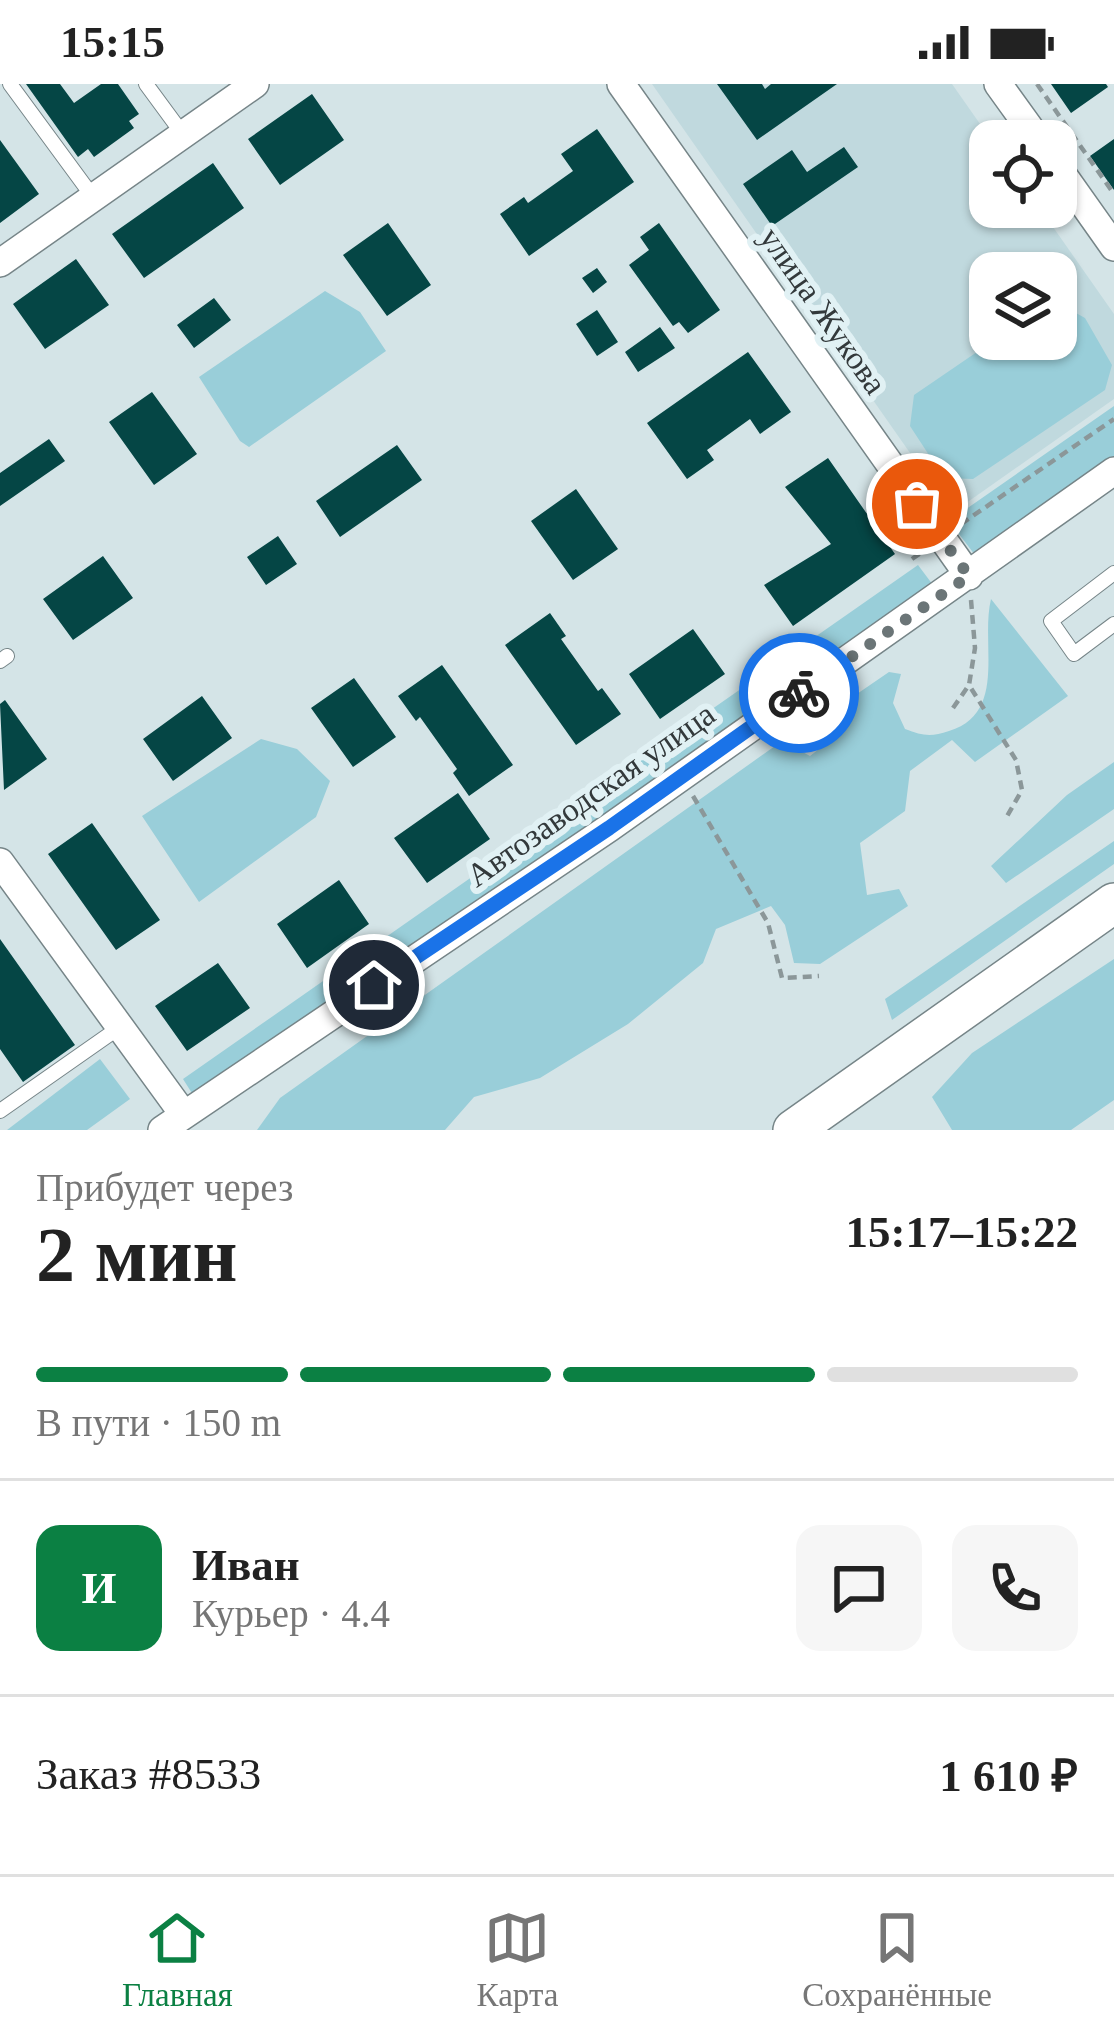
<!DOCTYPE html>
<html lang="ru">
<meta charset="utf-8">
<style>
:root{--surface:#fff;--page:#f6f6f6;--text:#222;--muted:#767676;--line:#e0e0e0;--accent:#0b8043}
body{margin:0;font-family:"Times New Roman",serif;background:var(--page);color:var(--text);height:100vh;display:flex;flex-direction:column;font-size:45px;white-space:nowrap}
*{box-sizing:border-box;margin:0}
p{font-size:39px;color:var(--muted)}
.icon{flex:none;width:66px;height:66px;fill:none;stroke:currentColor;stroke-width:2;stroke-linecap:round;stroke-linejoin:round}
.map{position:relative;height:1046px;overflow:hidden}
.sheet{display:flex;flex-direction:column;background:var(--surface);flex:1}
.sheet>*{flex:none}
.controls{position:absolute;left:969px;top:36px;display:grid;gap:24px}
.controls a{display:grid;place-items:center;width:108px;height:108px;border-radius:24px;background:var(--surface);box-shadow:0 3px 9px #0004;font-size:60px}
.pin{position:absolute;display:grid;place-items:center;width:102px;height:102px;color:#fff;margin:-51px;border:6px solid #fff;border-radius:50%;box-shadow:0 3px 12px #0007}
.courier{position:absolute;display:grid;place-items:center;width:120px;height:120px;margin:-60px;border:9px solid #1a73e8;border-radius:50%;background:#fff;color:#222;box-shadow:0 3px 15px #0007}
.head em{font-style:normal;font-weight:700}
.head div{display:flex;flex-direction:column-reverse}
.head{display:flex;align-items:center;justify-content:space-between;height:204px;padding:0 36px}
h1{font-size:78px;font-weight:700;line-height:90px}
.bar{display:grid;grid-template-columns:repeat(4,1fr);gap:18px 12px;align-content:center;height:144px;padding:0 36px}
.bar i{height:15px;border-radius:9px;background:var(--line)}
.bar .on{background:var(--accent)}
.bar p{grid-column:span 4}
.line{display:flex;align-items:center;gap:30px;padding:0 36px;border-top:3px solid var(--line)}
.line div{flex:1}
.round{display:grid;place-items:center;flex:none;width:126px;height:126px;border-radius:24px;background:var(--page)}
.status{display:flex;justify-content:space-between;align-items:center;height:84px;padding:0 60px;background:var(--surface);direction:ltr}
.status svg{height:33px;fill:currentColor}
.dock{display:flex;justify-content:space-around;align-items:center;height:168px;border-top:3px solid var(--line);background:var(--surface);font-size:33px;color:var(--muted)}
.dock a{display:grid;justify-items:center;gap:6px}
.dock .on{color:var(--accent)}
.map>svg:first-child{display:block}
.built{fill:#c0d9de;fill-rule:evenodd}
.green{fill:#99ced9}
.building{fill:#054645}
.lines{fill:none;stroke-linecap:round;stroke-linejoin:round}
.service-casing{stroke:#768588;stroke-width:16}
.minor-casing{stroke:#768588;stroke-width:30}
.secondary-casing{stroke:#768588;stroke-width:42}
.path{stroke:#8b9799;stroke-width:4.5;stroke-dasharray:9 6;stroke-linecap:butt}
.service{stroke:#fff;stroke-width:14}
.minor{stroke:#fff;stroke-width:27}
.secondary{stroke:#fff;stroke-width:39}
.done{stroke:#6b7577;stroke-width:12;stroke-dasharray:0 21.6}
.route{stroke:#1a73e8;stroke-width:15}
.labels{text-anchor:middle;stroke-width:12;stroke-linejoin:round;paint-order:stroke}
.street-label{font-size:33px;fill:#33393b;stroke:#e1f1f4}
</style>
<div class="status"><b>15:15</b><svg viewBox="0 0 49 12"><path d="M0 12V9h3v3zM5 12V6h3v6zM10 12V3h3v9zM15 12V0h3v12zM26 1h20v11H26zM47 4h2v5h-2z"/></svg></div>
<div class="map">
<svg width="1114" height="1046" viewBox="0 0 1114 1046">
<rect width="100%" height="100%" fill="#d4e4e7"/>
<path class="built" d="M652 0H952L992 57 990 123H1039L1114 230V315L952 429ZM990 189H1056V255H990Z"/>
<path class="green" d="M325 207 360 228 386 267 249 363 240 357 199 293Z
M1056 218 1085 234 1112 281 1105 306 973 395 944 394 910 342 914 311 996 255H1056Z
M1114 322V372L975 471 949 437Z
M918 481 933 501 195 1014 183 995Z
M991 515 1068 612 975 678 952 656 910 687 905 727 860 759 867 811 899 805 908 822 820 880 794 879 785 841 771 822 716 845 703 879 628 940 540 994 474 1013 445 1046H257L280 1014 782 657 810 672 832 655 835 625 889 588 901 590 893 619 905 645C923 652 931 653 949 647 1008 629 980 560 991 515Z
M261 655 297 665 330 697 316 733 199 818 142 732Z
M1114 678V725L1006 799 991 782 1067 711Z
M1114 757V780L892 936 885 915Z
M1114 875V1016L1071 1046H952L932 1013 972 969Z
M100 975 130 1015 87 1046H7Z"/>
<path class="building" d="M26 0H60L74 19 101 0H118L139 30 129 37 134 44 94 73 88 65 78 73Z
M717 0H762L765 5 771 0H837L757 56Z
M1051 0H1106L1108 3 1071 29Z
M312 10 344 56 280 101 248 55Z
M597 45 634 98 529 172 500 130 524 113 528 119 573 87 561 70Z
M1114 55V106L1090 72Z
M0 56 39 110 0 139Z
M844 63 858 83 772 142 743 100 792 66 807 88Z
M213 79 244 124 144 194 112 150Z
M388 139 431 201 387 232 343 171Z
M659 139 720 226 688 249 679 238 673 242 629 181 649 166 640 153Z
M76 175 109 221 45 265 13 220Z
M597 184 607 198 593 209 582 194Z
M214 214 231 236 194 264 177 241Z
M597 226 618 258 597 272 576 240Z
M660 243 675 264 638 288 625 268Z
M748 268 791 328 760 350 750 335 707 366 714 376 687 395 647 339Z
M152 308 197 370 154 401 109 338Z
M49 355 65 377 0 422V389Z
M397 361 422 396 340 453 316 417Z
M828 374 895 470 793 542 764 501 831 460 785 403Z
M576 405 618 465 573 496 531 437Z
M278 452 297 480 266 501 247 473Z
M103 472 133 514 73 556 43 515Z
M550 529 566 552 561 555 598 607 602 604 621 630 576 661 505 561Z
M693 545 725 590 660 635 629 590Z
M442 581 513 681 469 712 453 689 457 685 420 633 416 637 398 612Z
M354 594 396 653 353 683 311 624Z
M202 612 232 654 173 697 143 655Z
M5 616 47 675 4 706 0 620Z
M458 709 490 755 427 799 394 754Z
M92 739 160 836 116 866 48 770Z
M339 796 369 840 307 884 277 840Z
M0 855 75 961 23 998 0 965Z
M218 879 250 924 187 967 155 922Z"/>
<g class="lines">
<defs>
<path id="service" d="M10 0 93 113
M146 0 182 49
M1114 489 1051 537 1074 570 1114 540
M0 577 7 572
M0 1027 120 943"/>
<path id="minor" d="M621 0 969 492
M998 0 1039 57
M1056 81 1114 163
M0 179 255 0
M0 778 184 1031
M162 1046 609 744 1114 387"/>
<path id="secondary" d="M793 1046 1114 819"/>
</defs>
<use href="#service" class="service-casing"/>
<use href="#minor" class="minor-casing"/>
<use href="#secondary" class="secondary-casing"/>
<path class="path" d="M1037 0 1114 110
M961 440 1114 335
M912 475 922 468
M971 516 975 564 969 601 1016 676 1022 706 1006 734
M953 624 969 601
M693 712 768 839 782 894 819 892"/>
<use href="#service" class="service"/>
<use href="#minor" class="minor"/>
<use href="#secondary" class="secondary"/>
</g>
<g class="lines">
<path class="done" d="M799 609 969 492 917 420"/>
<path class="route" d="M374 901 609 744 799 609"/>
</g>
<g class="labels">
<g class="street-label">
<text transform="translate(824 226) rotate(55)" y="12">улица Жукова</text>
<text transform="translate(590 710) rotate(-35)" y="12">Автозаводская улица</text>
</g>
</g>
</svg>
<div class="controls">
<a><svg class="icon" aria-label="locate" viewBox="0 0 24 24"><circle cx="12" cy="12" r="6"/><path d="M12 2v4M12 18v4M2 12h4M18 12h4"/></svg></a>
<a><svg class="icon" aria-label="layers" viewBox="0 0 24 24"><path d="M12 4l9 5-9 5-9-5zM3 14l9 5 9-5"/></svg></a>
</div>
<div class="pin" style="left:917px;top:420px;background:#ea580c"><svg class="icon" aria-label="bag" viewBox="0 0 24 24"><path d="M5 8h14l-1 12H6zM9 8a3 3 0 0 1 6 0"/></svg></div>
<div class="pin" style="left:374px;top:901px;background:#1f2937"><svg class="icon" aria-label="home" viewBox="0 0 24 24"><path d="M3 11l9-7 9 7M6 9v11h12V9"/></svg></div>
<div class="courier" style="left:799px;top:609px"><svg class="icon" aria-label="bike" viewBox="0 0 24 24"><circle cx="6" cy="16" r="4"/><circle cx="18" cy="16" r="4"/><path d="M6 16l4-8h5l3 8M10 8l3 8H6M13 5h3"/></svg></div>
</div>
<section class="sheet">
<div class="head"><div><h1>2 мин</h1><p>Прибудет через</p></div><em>15:17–15:22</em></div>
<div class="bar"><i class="on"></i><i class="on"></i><i class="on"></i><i></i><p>В пути · 150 m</p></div>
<div class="line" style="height:216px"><b class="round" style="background:var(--accent);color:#fff">И</b><div><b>Иван</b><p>Курьер · 4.4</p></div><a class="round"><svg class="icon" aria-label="chat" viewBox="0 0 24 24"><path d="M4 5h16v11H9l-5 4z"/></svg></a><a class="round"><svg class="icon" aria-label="phone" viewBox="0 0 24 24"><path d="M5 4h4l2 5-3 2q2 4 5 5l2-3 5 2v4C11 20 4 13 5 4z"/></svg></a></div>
<div class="line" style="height:156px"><div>Заказ #8533</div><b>1 610 ₽</b></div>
</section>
<nav class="dock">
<a class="on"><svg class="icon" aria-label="home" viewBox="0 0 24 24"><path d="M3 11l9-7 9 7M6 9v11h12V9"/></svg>Главная</a>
<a><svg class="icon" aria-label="map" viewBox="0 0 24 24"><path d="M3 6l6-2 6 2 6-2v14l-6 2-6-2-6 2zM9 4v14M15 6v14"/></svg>Карта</a>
<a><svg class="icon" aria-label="saved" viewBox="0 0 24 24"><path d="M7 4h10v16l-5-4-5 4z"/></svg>Сохранённые</a>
</nav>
